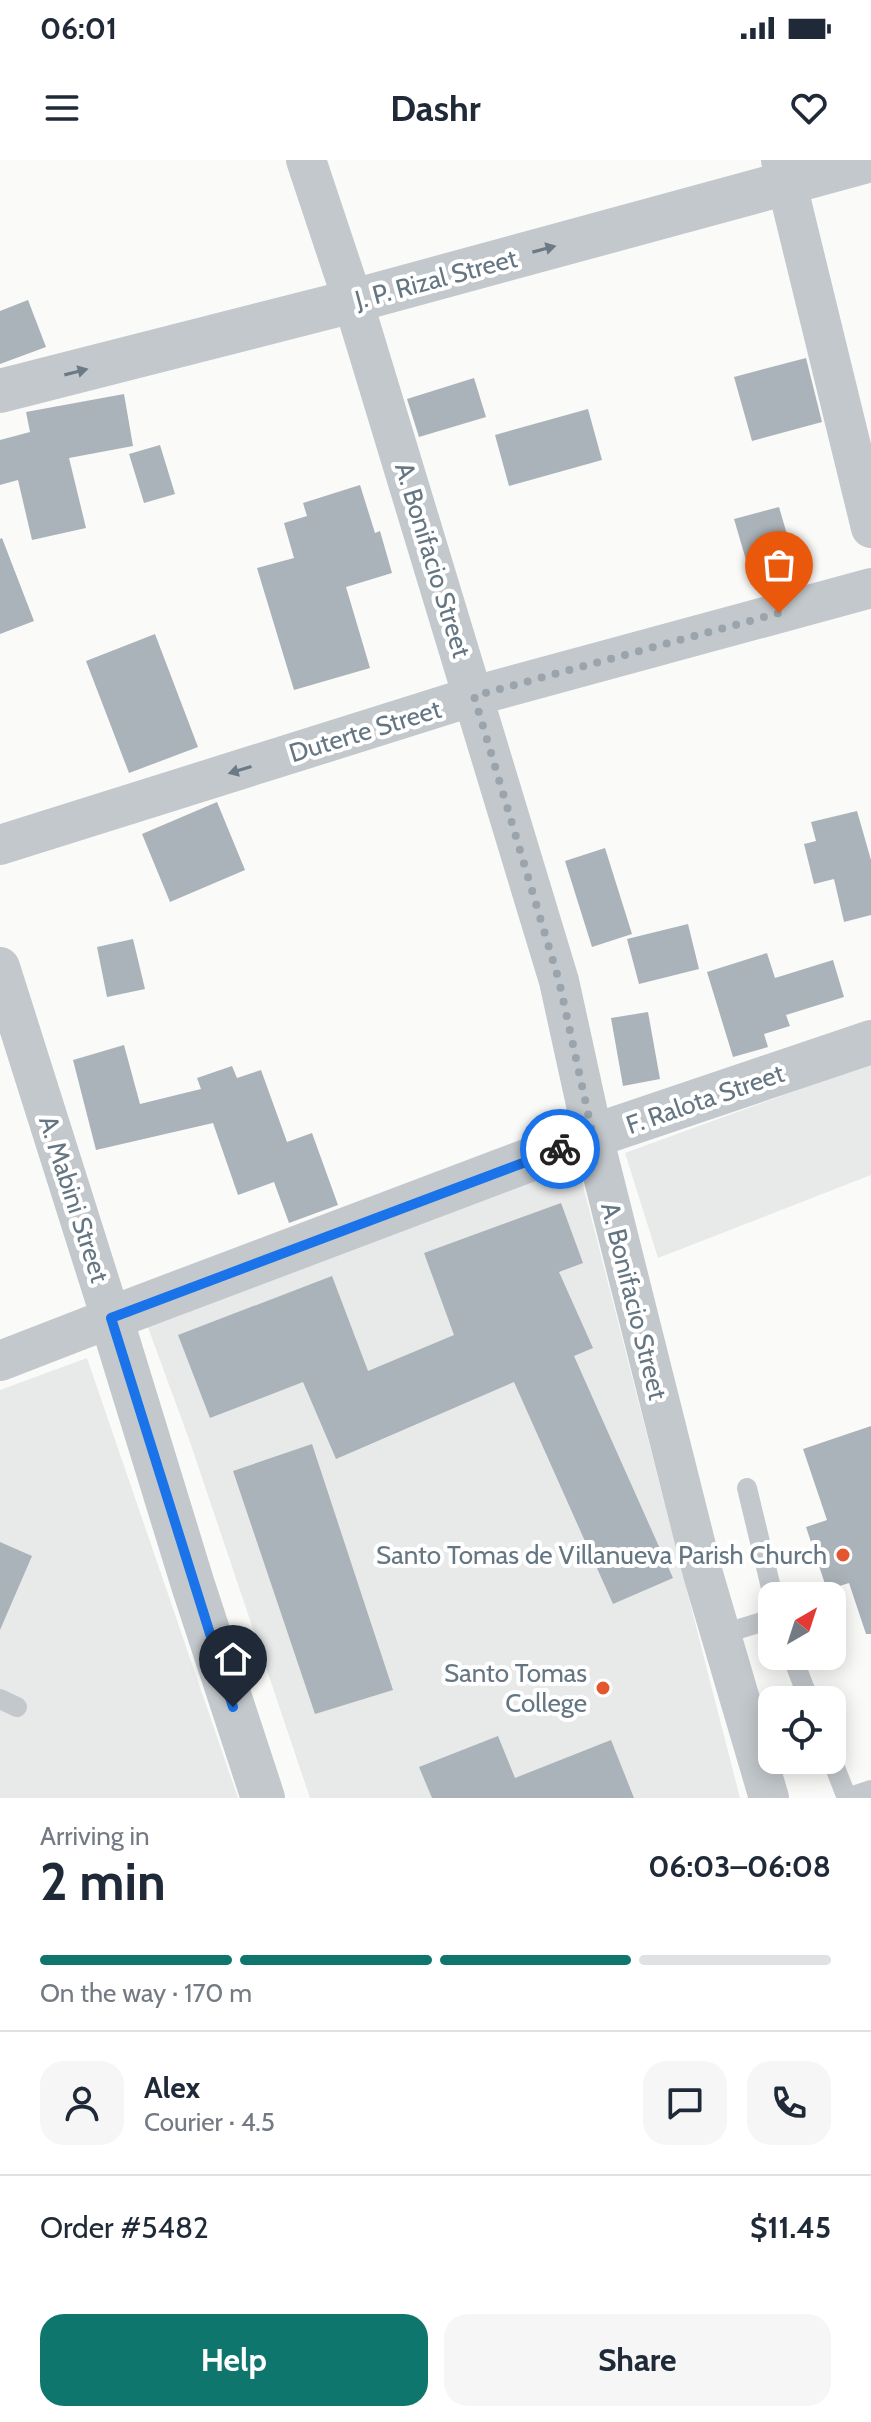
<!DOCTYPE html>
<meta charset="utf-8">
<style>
:root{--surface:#fff;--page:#f6f6f7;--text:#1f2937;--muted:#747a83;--line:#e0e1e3;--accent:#0f766e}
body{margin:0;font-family:Cabin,sans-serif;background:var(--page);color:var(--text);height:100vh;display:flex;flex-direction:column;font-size:30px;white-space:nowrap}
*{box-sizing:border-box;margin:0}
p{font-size:26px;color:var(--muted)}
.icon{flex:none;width:44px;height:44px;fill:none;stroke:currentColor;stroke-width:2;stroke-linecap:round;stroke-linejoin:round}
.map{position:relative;height:1638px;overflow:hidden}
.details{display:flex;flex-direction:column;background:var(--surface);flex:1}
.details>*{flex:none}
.needle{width:52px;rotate:39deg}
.buttons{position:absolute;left:758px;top:1422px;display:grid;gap:16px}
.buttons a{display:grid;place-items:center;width:88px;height:88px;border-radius:16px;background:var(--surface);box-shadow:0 4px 20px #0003;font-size:40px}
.pin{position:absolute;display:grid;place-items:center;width:68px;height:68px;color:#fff;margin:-82px -34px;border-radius:50% 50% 50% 0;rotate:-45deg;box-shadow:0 0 8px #0007}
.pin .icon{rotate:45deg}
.courier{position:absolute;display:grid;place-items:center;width:80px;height:80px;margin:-40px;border:6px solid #1a73e8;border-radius:50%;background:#fff;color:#222;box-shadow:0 2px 10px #0007}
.head em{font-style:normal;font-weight:800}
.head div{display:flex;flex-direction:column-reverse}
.head{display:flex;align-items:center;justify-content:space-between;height:136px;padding:0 40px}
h1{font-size:52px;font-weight:800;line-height:60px}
.bar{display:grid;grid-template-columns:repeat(4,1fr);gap:12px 8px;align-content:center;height:96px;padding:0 40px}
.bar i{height:10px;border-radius:6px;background:var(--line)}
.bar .current{background:var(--accent)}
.bar p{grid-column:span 4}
.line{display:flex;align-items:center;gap:20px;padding:0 40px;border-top:2px solid var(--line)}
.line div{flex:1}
.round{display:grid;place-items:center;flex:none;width:84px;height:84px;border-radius:24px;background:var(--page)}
.action{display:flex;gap:16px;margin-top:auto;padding:16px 40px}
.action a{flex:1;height:92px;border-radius:24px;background:var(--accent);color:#fff;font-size:32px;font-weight:800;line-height:92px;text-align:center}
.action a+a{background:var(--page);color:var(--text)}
.status{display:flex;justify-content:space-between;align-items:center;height:56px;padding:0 40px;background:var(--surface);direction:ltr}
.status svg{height:22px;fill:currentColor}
header{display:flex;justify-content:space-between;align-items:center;height:104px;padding:0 40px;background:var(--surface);font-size:36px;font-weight:800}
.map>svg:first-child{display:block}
.built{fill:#e8e9e9}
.building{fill:#aab3b9}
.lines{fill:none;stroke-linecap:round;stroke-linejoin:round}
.service{stroke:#c3c8cc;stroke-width:20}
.minor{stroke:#c3c8cc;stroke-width:40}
.tertiary{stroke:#c3c8cc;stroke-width:44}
.oneway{fill:#6a7a87}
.done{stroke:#99a4ac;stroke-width:8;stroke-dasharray:0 14.4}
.route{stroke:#1a73e8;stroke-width:10}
.poi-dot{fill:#e4572e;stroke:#fff;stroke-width:3}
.labels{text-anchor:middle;stroke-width:8;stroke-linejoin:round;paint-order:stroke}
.street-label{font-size:26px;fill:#657683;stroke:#fff}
.poi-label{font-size:26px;fill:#657683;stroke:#fff;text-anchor:end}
</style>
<div class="status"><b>06:01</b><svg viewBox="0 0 49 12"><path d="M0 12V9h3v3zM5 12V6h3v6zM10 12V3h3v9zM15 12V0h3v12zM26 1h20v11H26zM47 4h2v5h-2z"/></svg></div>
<header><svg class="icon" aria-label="menu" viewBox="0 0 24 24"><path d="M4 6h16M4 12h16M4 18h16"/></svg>Dashr<svg class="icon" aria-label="heart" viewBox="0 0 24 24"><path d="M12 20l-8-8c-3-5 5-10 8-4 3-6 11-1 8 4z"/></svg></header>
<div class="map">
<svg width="871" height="1638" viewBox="0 0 871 1638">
<rect width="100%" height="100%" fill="#fafaf8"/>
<path class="built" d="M871 903V1015L658 1098 625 993Z
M577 1002 740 1638H310L190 1282 146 1162Z
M87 1198 238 1638H0V1230Z"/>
<path class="building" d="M28 140 46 187 0 204V151Z
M806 198 822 262 752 281 734 217Z
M474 218 486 257 419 277 407 239Z
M124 234 133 286 69 298 86 368 32 380 18 320 0 325V280L30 272 26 252Z
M588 249 602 300 509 326 495 275Z
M160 285 175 334 144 343 129 294Z
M360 325 375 373 380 371 392 413 346 427 370 508 294 530 257 408 294 398 284 363 307 356 303 343Z
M779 347 791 388 746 400 734 359Z
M2 378 34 461 0 474V379Z
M155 474 198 587 129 613 86 501Z
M217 642 245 710 170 742 142 674Z
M857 651 871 700V755L844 762 834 719 814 724 804 684 816 681 811 662Z
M605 688 632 774 592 787 565 701Z
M688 764 699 809 639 824 627 779Z
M133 779 145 829 107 837 97 787Z
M767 793 775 818 833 800 844 837 786 855 790 866 764 874 768 887 733 897 707 812Z
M648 852 660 919 623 926 611 858Z
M124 885 140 944 201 929 197 918 232 906 237 918 261 910 287 982 312 973 338 1045 289 1063 274 1022 238 1035 213 963 96 990 73 900Z
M561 1043 583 1103 559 1112 593 1188 574 1196 673 1418 613 1444 514 1222 336 1299 303 1222 210 1258 178 1175 332 1116 368 1211 454 1175 424 1093Z
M871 1266V1474H866L849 1423 827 1430 806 1367 827 1360 803 1289Z
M312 1284 393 1530 315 1554 233 1311Z
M0 1382 32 1396 0 1470Z
M498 1576 515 1618 611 1580 634 1638H432L419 1607Z"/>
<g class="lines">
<path class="service" d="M747 1328 773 1436
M719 1475 772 1459
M792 1496 809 1540
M0 1539 17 1547
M832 1600 847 1638
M847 1638 871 1630"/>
<path class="minor" d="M306 0 353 141 559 821 593 976 703 1414 769 1638
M781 0 871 368
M0 685 474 536 871 428
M0 807 111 1158 0 1201"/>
<path class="tertiary" d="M0 231 353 141 871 0
M263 1638 193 1425 111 1158 593 976 871 882"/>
</g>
<defs><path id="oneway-solid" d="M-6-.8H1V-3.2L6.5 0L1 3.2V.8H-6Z" transform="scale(2)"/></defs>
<g class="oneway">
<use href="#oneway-solid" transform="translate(544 89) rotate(-15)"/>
<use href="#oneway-solid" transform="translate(76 212) rotate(-14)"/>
<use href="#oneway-solid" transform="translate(240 610) rotate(163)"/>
</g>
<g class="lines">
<path class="done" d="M560 989 593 976 559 821 474 536 779 453"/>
<path class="route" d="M233 1547 111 1158 560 989"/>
</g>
<g class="poi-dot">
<circle cx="843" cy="1395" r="8"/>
<circle cx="603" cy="1528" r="8"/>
</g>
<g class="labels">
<g class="street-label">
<text transform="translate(436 119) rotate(-15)" y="9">J. P. Rizal Street</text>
<text transform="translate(433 400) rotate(73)" y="9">A. Bonifacio Street</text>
<text transform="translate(365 571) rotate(-17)" y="9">Duterte Street</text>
<text transform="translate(705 939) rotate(-19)" y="9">F. Ralota Street</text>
<text transform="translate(74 1039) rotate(72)" y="9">A. Mabini Street</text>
<text transform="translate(634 1141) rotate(76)" y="9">A. Bonifacio Street</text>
</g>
<g class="poi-label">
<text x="827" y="1404">Santo Tomas de Villanueva Parish Church</text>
<text x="587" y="1522">Santo Tomas<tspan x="587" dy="30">College</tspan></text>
</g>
</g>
</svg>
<div class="buttons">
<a><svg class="needle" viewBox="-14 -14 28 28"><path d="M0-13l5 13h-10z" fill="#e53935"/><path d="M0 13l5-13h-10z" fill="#747a83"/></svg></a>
<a><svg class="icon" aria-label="locate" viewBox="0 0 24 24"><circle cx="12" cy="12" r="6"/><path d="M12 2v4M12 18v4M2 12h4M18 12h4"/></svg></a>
</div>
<div class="pin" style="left:779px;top:453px;background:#ea580c"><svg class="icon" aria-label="bag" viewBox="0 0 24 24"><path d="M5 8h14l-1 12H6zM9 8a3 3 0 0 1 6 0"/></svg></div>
<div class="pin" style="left:233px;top:1547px;background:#1f2937"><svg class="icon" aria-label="home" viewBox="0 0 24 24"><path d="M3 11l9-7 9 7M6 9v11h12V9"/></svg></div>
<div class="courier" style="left:560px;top:989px"><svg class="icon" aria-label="bike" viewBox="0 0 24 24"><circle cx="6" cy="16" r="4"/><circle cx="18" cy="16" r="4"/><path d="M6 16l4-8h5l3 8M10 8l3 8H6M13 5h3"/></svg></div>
</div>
<section class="details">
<div class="head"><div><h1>2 min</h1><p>Arriving in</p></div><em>06:03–06:08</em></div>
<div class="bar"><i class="current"></i><i class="current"></i><i class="current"></i><i></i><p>On the way · 170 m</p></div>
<div class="line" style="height:144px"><a class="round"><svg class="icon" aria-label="person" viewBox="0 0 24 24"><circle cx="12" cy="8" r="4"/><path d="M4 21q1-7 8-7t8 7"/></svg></a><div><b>Alex</b><p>Courier · 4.5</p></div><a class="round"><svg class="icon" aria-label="chat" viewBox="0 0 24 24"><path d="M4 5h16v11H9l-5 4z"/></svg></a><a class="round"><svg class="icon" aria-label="phone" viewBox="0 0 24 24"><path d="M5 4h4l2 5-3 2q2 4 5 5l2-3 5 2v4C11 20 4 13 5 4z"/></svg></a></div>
<div class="line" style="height:104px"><div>Order #5482</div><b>$11.45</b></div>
<div class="action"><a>Help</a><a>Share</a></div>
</section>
